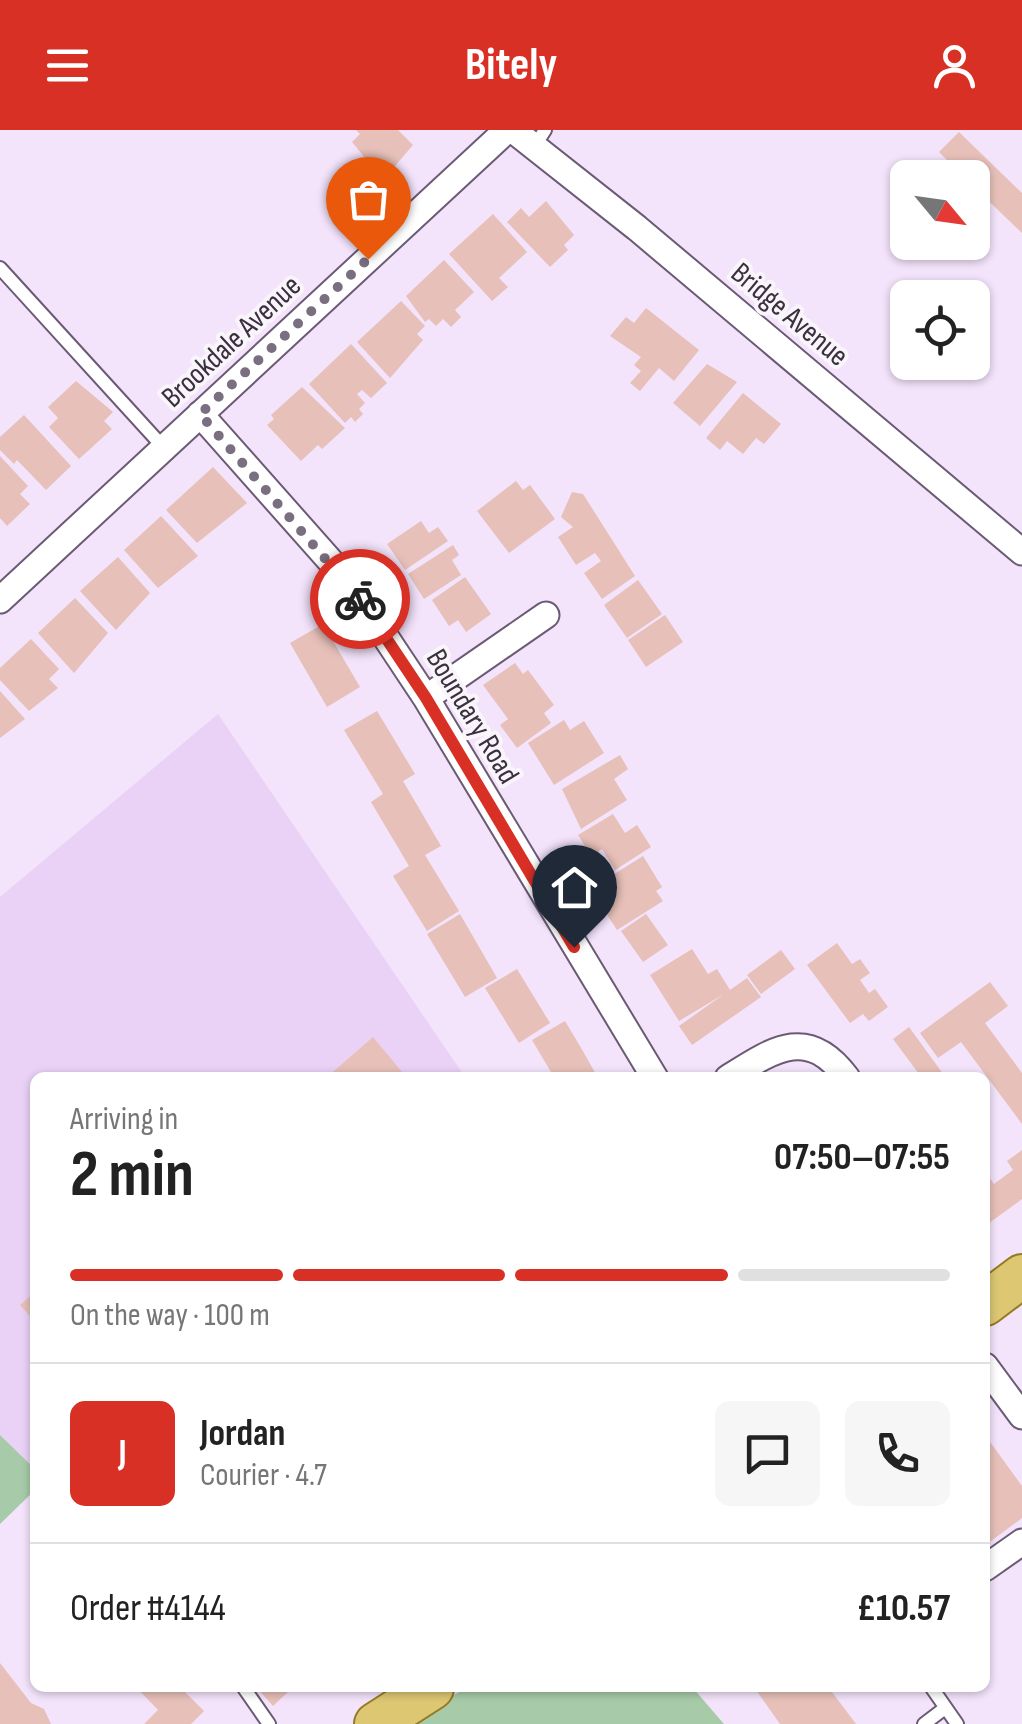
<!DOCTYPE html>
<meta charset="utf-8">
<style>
:root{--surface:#fff;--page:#f6f6f6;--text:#222;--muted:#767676;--line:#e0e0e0;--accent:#d93025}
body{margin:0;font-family:"Sofia Sans Condensed",sans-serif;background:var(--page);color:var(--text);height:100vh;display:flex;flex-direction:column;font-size:38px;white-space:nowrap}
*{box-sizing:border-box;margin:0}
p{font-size:32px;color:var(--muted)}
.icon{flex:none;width:55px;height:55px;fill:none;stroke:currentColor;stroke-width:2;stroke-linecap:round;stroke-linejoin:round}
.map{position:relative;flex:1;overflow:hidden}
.side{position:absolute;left:30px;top:942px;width:960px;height:620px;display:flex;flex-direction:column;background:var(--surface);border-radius:15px;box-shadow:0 2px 8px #0004}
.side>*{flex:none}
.needle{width:65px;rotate:119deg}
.buttons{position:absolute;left:890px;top:30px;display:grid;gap:20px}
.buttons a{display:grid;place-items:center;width:100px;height:100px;border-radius:15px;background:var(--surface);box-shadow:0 2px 8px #0004;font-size:50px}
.pin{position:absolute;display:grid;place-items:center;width:85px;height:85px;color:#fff;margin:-102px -42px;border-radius:50% 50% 50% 0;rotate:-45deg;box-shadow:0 0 10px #0007}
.pin .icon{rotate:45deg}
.courier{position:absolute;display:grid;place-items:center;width:100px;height:100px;margin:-50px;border:8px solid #d93025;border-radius:50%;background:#fff;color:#222;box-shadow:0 2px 12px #0007}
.head em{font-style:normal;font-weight:700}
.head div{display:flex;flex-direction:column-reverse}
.head{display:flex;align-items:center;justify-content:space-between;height:170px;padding:0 40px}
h1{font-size:65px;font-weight:700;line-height:75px}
.bar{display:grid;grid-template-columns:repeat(4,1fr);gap:15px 10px;align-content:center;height:120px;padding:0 40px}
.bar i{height:12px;border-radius:8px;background:var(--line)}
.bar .current{background:var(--accent)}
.bar p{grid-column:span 4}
.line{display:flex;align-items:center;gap:25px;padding:0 40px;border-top:2px solid var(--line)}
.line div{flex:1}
.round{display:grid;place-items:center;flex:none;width:105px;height:105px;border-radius:15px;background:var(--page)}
header{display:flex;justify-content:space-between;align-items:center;height:130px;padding:0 40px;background:var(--accent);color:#fff;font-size:45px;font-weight:700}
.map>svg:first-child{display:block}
.built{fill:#ead2f7}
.green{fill:#a7cba8}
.building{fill:#e7c0b9}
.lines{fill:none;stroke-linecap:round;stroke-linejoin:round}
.service-casing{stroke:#6b5a74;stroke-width:16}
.minor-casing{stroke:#6b5a74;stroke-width:29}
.primary-casing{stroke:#957a24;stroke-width:46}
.service{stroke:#fff;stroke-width:12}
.minor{stroke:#fff;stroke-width:25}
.primary{stroke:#ddc773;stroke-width:42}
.done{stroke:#7a6f80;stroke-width:10;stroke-dasharray:0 18}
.route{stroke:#d93025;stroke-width:12}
.labels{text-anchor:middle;stroke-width:8;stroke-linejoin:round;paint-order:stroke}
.street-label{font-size:30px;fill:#39313d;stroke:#f9f5fb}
</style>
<header><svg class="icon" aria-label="menu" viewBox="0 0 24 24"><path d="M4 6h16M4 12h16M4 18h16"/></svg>Bitely<svg class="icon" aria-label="person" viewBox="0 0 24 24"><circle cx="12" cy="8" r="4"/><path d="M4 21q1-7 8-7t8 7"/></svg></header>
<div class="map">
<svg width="1022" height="1594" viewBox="0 0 1022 1594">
<rect width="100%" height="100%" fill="#f3e3fb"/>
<path class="built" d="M218 584 465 947 35 948V1339L0 1305V767Z"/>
<path class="green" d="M0 1305 35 1339V1360L0 1394Z
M466 1558H693L724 1594H403Z"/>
<path class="building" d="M356 0H398L413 15 383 50 352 12 360 4Z
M959 2 1022 63V103L972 55V48H965L939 22Z
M546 71 574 105 564 115 568 120 550 137 507 92 521 78 529 87Z
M493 84 527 122 499 148 508 157 492 171 449 124Z
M444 130 474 162 455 180 461 187 451 197 443 189 436 196 429 189 425 192 406 166Z
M401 171 425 196 417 204 423 210 390 248 357 212Z
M646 178 699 220 674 251 659 238 640 261 630 253 641 241 634 235 641 227 610 206 626 187 634 193Z
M351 214 387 253 371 268 362 260 357 264 365 273 359 279 363 284 355 292 351 287 345 293 309 254Z
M707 234 737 252 700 296 673 273Z
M76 251 113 282 104 291 112 299 79 329 49 297 58 288 48 277Z
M302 257 345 298 322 319 318 315 301 331 267 295 274 289 271 285Z
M743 263 781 294 764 314 756 308 743 324 727 311 720 320 706 308Z
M24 285 71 336 46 360 17 330 14 334 0 320V307Z
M0 326 28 356 20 364 30 374 7 396 0 388Z
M213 337 247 373 197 413 166 380Z
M516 351 523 360 530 355 555 389 509 423 477 381Z
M572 362 583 364 635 446 602 469 584 443 601 431 595 423 576 435 558 407 573 397 561 387Z
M161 386 198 426 158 458 124 420Z
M421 391 429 403 438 397 448 411 405 440 387 414Z
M453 415 459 425 452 430 461 445 424 469 408 444Z
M118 427 150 463 116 500 80 461Z
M465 447 491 484 466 502 458 490 449 496 432 470Z
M638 450 662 484 627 508 604 475Z
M75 468 108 503 74 543 38 503Z
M665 485 683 512 646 537 628 510Z
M323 494 360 557 327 577 290 513Z
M31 509 59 539 49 549 58 558 29 581 0 550V538Z
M515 533 523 544 528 540 554 575 544 583 551 593 517 618 500 595 508 589 483 555Z
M0 561 25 589 0 608Z
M377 581 415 644 403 651 441 716 425 725 459 781 427 801 393 746 409 736 371 672 383 664 344 600Z
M564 590 570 600 584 591 604 623 554 655 528 613Z
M620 625 628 639 614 649 627 670 581 699 562 659Z
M613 684 625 703 637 695 651 717 615 740 602 719 591 726 578 705Z
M643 726 662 757 656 761 663 771 617 800 595 766 602 762 597 755Z
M460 784 497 848 465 867 427 804Z
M646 784 668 815 643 832 621 801Z
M837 813 852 834 860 829 870 843 860 850 869 863 875 859 888 877 869 891 863 884 850 893 807 835Z
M692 819 708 844 717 839 730 860 747 848 761 867 692 915 679 896 724 864 679 891 650 845Z
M781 820 795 839 761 864 747 845Z
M517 839 550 893 519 913 485 858Z
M990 852 1008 876 985 893 1022 943V994L961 912 938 928 920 903Z
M565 891 584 923 598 948H554L551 942 532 910Z
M909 897 946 948H922L893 909Z
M373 907 407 948H326Z
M1022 1020V1069L985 1096V1042L994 1054 1013 1040 1007 1031Z
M35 1162V1192L20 1175Z
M985 1305 1022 1356V1388L987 1414Z
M0 1533 31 1573 44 1579 51 1594H0Z
M137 1558H181L204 1581 191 1594H144L158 1580Z
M257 1558H286L289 1561 273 1576Z
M760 1558H829L856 1594H780L756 1560Z"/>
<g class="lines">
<defs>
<path id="service" d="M534 17 545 0
M0 138 165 319
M244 1558 269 1594
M932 1558 957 1594
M924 1594 945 1578"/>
<path id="minor" d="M513 0 637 98 1022 422
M200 284 349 452 426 568 655 948
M0 470 507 0
M426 568 546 485
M728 948C774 919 808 895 847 948
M985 1236 1022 1286
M985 1438 1022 1412"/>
<path id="primary" d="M985 1174 1022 1146
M376 1594 432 1558"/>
</defs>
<use href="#service" class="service-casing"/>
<use href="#minor" class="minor-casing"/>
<use href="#primary" class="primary-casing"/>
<use href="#service" class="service"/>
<use href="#minor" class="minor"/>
<use href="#primary" class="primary"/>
</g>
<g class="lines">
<path class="done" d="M360 469 200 284 368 129"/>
<path class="route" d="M360 469 426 568 574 817"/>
</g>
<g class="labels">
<g class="street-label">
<text transform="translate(790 184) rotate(40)" y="10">Bridge Avenue</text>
<text transform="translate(231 211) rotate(-43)" y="10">Brookdale Avenue</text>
<text transform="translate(473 586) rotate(59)" y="10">Boundary Road</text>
</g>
</g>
</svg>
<div class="buttons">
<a><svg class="needle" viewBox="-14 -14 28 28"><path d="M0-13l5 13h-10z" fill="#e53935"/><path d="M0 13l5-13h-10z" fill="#767676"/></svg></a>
<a><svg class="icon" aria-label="locate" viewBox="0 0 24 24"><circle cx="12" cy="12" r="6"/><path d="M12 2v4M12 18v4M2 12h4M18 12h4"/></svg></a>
</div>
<div class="pin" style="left:368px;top:129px;background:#ea580c"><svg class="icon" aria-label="bag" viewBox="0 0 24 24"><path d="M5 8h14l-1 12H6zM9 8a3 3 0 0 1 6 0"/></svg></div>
<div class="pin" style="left:574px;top:817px;background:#1f2937"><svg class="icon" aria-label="home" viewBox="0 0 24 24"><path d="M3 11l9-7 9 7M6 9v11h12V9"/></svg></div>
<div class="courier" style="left:360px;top:469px"><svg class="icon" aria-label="bike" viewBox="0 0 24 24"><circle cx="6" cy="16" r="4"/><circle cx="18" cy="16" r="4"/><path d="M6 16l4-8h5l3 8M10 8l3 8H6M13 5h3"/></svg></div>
<section class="side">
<div class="head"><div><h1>2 min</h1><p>Arriving in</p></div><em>07:50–07:55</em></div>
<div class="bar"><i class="current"></i><i class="current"></i><i class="current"></i><i></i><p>On the way · 100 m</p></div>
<div class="line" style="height:180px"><b class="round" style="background:var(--accent);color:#fff">J</b><div><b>Jordan</b><p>Courier · 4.7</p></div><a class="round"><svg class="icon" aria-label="chat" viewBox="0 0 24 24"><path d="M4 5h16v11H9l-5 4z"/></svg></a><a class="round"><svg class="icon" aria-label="phone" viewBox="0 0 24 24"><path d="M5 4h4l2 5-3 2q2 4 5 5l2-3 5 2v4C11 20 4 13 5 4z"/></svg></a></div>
<div class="line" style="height:130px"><div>Order #4144</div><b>£10.57</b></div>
</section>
</div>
